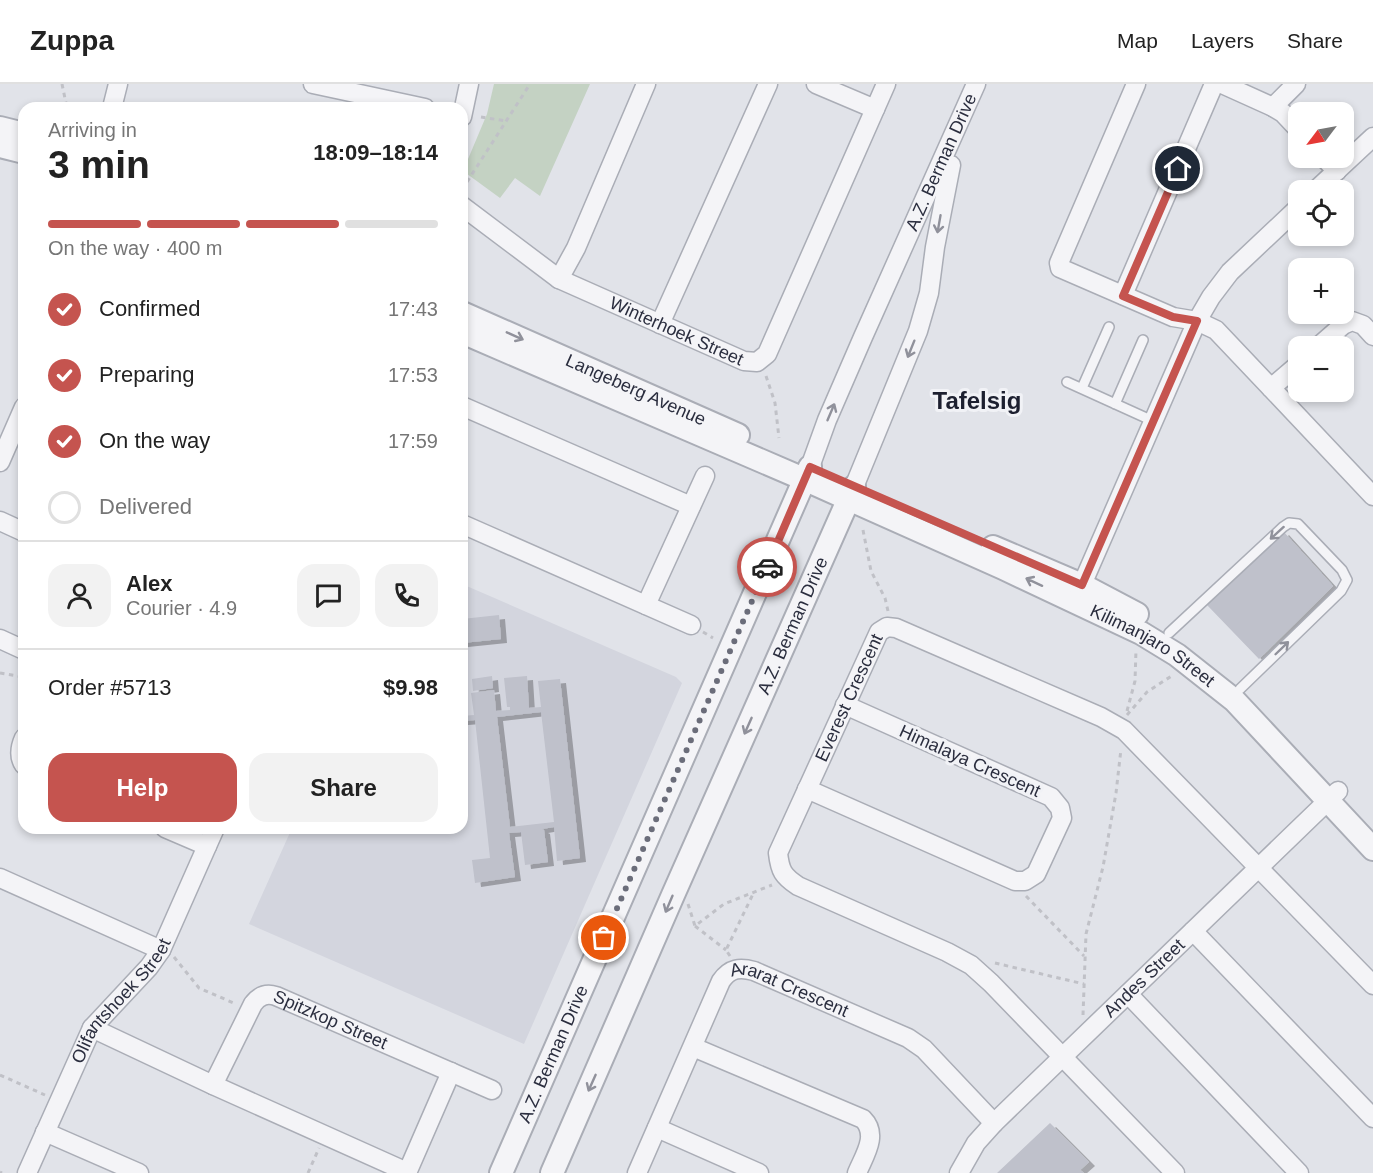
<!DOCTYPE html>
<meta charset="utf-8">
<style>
:root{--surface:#fff;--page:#f2f2f2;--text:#222;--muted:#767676;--line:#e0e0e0;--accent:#c5544f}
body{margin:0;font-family:Helvetica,sans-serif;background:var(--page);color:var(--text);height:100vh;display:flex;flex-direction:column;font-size:22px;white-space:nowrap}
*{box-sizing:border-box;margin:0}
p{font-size:20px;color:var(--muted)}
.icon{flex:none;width:33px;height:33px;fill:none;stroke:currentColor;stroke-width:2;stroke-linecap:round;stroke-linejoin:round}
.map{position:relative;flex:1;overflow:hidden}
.side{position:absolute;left:18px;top:18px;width:450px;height:732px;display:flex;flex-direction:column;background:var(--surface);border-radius:18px;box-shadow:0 3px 9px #0003}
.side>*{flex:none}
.needle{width:39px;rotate:238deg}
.fabs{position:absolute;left:1288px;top:18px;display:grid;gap:12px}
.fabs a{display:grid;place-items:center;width:66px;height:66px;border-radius:12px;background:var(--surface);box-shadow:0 3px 9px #0003;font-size:30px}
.pin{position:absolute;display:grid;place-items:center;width:51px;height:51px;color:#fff;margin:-26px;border:3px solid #fff;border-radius:50%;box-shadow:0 2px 6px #0007}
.courier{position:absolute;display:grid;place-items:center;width:60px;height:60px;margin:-30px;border:4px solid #c5544f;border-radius:50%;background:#fff;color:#222;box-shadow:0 2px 8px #0007}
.overview em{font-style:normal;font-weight:600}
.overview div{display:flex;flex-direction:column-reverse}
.overview{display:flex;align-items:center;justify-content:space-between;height:102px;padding:0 30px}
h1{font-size:39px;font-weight:600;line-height:45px}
.bar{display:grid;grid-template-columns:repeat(4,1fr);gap:9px 6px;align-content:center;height:72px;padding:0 30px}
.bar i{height:8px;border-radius:4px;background:var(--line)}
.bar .active{background:var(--accent)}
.bar p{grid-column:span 4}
.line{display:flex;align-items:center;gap:15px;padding:0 30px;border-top:2px solid var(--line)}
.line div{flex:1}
.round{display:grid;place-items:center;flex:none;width:63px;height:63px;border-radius:18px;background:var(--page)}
ol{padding:0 30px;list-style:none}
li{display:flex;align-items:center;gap:18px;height:66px}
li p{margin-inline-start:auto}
li .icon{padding:6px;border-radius:50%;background:var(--accent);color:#fff;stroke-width:4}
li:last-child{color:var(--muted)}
li i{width:33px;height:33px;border:3px solid var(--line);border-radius:50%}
.action{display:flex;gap:12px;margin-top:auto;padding:12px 30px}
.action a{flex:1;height:69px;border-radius:18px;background:var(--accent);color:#fff;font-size:24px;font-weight:600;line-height:69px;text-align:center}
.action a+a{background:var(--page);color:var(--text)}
header{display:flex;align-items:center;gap:36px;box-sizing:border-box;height:84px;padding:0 30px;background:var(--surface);border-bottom:2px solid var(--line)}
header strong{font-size:28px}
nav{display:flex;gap:33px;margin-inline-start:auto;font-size:21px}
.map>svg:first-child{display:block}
.built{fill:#d3d5de}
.green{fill:#c4d2c3}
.building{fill:#bfc1cb;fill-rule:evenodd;filter:url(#shadow)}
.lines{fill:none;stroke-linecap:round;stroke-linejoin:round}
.service-casing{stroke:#aaadb6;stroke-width:12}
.minor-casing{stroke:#aaadb6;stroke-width:21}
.tertiary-casing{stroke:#aaadb6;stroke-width:26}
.path{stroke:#c0c1c7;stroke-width:3;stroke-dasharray:4.5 4.5;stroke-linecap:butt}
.service{stroke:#f4f4f7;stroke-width:9}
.minor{stroke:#f4f4f7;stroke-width:18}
.tertiary{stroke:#f4f4f7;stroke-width:22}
.oneway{stroke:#90919b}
.done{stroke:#6b6d7a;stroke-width:6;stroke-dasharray:0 10.8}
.route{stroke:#c5544f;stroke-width:8}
.labels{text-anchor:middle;stroke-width:6;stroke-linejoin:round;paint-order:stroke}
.street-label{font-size:18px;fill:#2b2e3f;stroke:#f1f2f6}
.district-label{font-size:24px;font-weight:bold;fill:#1d2030;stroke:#f1f2f6}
</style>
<header>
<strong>Zuppa</strong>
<nav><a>Map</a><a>Layers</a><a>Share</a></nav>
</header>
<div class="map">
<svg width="1373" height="1089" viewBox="0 0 1373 1089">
<defs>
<filter id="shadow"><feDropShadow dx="6" dy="4" stdDeviation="0" flood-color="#0004"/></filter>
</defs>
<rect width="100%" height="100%" fill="#e1e3e9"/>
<path class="built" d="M462 500 676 593 682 599 524 960 249 840 292 744H462Z"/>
<path class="green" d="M494 0H590L540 112 515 94 500 114 463 87 487 30Z"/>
<path class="building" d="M1283 447 1333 502 1259 575 1207 521Z
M499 531 501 555 462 559V535Z
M492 592 493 604 473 607 472 595Z
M527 592 529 624 541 623 538 597 560 595 580 774 557 777 554 743 542 745 544 746 548 778 525 781 521 748 509 749 515 793 475 799 472 776 490 774 475 636 462 637V632L474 631 471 609 494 606 496 627 510 626V623H507L504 594ZM541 628 554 738 510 743 497 633Z
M1050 1039 1089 1078 1080 1086 1084 1089H997Z"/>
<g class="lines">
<defs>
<path id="service" d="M1067 298 1153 337
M1082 304 1109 243
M1115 320 1143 256
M1169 549 1283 443 1289 439 1298 440 1342 486 1347 496 1341 507 1240 605"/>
<g id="minor">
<path d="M313 0 425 24"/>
<path d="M816 0 875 25"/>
<path d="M1136 0 1059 179 1060 184 1173 233 1197 237 1216 246 1271 304"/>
<path d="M1222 0 1273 23 1283 29 1299 46"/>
<path d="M1273 23 1296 0"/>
<path d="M112 24 118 0"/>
<path d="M462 33 469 0"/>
<path d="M1324 74 1337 87"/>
<path d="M1316 106 1373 53"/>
<path id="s1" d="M462 122 559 195 744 277 757 278 767 270 886 0"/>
<path d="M559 195 576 164 646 0"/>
<path d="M1123 211 1214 0"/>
<path d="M660 240 768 0"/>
<path d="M1319 262 1343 241 1352 237 1363 241 1373 252"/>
<path d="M1299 280 1271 304 1373 412"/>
<path d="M462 322 691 422"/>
<path d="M0 378 24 323"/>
<path id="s2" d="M810 383 827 336 863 253 976 0"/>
<path d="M854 403 918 247 929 209 935 163 951 81"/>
<path d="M0 437 24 448"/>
<path d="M462 440 691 541"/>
<path d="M1077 512 1197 237 1211 213 1230 188 1299 123"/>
<path d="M646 521 705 392"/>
<path d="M0 555 24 566"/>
<path d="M24 654C20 663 18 672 24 681"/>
<path d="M807 705 1015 797H1025L1036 790 1062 734 1060 724 1051 713 845 621"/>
<path d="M165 744 207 762"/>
<path d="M0 794 161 866"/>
<path d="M1193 847 1373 1034"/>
<path d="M1128 910 1299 1089"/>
<path d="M92 944 213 1001 407 1088"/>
<path d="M693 963 863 1035C879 1051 864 1072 857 1089"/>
<path id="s3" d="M213 1001 253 920C259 912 266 909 276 912L492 1006"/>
<path d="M657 1044 759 1089"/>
<path d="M45 1048 139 1089"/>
<path id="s4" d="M27 1089 92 944 149 883 161 866 215 744"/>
<path d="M407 1089 451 988"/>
<path id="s5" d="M637 1089 721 897C730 884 740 883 754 887L908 954 924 965 994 1039"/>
<path id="s6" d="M959 1089 976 1059 994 1039 1338 707"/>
<path id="s7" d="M1175 1089 991 899 971 881 947 868 798 802C783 792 780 787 778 769L879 548 887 543 896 544 1101 633 1124 646 1373 901"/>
</g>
<g id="tertiary">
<path d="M0 44 24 50"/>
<path d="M0 62 24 68"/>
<path id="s8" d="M462 229 738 351"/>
<path id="s9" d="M462 248 806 396 1003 484 1141 549 1177 571 1234 616 1373 765"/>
<path d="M993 463 1082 501 1137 530"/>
<path id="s10" d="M501 1089 810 383"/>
<path id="s11" d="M552 1089 673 811 854 403"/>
</g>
</defs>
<use href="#service" class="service-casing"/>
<use href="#minor" class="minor-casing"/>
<use href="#tertiary" class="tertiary-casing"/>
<path class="path" d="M62 0 67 24
M481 33 506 37
M467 98 530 0
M766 292 775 319 779 354
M863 446 871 487 885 514 888 527
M703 548 713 554
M0 589 24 593
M1127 627 1135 597 1136 566
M1127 631 1147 608 1173 591
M1026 812 1084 872
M688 820 695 842 724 820 772 801
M695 842 726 866
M730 872 726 866 754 808
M174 873 199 904 236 920
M995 879 1084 900
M1083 931 1086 850 1103 783 1116 709 1121 665
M0 991 45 1011
M0 1088 2 1089
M308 1089 319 1064"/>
<use href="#service" class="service"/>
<use href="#minor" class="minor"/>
<use href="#tertiary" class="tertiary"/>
</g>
<defs><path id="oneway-shaft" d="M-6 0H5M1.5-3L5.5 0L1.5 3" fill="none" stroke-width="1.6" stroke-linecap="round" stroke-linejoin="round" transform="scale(1.5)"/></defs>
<g class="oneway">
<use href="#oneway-shaft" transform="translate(939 140) rotate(100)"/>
<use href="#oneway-shaft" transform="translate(515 252) rotate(24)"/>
<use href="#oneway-shaft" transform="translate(911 265) rotate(112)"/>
<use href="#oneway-shaft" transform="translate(831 328) rotate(-67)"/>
<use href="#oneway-shaft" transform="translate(1277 449) rotate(138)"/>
<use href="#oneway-shaft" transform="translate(1034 498) rotate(-155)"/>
<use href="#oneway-shaft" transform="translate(1282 564) rotate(-44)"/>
<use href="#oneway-shaft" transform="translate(748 642) rotate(114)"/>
<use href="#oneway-shaft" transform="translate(669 820) rotate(113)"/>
<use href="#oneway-shaft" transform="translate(592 999) rotate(114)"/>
</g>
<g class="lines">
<path class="done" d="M604 854 767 483"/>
<path class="route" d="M767 483 810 383 1082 501 1197 237 1173 233 1123 212 1178 85"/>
</g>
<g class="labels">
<g class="street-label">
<text dy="6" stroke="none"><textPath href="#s2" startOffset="332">A.Z. Berman Drive</textPath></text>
<text dy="6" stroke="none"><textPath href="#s1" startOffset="250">Winterhoek Street</textPath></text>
<text dy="6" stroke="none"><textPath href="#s8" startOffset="190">Langeberg Avenue</textPath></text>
<text dy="6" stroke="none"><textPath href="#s11" startOffset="598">A.Z. Berman Drive</textPath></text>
<text dy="6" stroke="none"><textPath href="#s9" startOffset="759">Kilimanjaro Street</textPath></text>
<text dy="6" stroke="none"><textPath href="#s7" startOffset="693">Everest Crescent</textPath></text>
<text transform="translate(970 677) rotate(24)" y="6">Himalaya Crescent</text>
<text dy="6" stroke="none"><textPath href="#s6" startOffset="270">Andes Street</textPath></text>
<text dy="6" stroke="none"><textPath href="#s5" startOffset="286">Ararat Crescent</textPath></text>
<text dy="6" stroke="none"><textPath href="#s4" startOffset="198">Olifantshoek Street</textPath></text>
<text dy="6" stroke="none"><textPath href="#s3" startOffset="176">Spitzkop Street</textPath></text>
<text dy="6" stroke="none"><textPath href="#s10" startOffset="130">A.Z. Berman Drive</textPath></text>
</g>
<g class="district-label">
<text x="977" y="325">Tafelsig</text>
</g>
</g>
</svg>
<div class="fabs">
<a><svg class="needle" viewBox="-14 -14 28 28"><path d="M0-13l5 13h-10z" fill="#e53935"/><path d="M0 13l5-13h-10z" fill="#767676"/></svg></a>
<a><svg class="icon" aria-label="locate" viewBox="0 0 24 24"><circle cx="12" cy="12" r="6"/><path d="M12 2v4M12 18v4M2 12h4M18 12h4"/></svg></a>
<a>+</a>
<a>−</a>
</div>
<div class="pin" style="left:604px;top:854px;background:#ea580c"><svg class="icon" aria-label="bag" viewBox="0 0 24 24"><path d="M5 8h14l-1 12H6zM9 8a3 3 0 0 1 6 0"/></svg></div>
<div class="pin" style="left:1178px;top:85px;background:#1f2937"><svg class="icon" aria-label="home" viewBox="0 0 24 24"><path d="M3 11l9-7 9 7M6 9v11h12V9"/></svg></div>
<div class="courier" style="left:767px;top:483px"><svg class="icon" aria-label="car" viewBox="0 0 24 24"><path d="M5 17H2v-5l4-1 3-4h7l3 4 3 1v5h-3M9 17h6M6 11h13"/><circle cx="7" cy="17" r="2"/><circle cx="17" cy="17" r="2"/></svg></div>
<section class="side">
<div class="overview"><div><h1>3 min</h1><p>Arriving in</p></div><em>18:09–18:14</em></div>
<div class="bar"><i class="active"></i><i class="active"></i><i class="active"></i><i></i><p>On the way · 400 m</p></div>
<ol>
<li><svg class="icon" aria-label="check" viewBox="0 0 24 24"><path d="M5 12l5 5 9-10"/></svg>Confirmed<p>17:43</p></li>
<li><svg class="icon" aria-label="check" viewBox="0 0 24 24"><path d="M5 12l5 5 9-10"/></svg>Preparing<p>17:53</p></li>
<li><svg class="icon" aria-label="check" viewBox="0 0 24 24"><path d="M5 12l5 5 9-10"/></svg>On the way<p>17:59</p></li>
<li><i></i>Delivered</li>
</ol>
<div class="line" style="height:108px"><a class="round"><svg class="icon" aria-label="person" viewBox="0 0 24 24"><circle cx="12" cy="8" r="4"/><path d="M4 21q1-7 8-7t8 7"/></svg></a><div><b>Alex</b><p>Courier · 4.9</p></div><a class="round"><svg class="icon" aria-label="chat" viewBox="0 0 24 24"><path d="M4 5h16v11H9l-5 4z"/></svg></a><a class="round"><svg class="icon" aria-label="phone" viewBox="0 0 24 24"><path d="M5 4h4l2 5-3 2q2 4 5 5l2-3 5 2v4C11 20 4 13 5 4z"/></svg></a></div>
<div class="line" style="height:78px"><div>Order #5713</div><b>$9.98</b></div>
<div class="action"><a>Help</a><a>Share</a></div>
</section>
</div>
